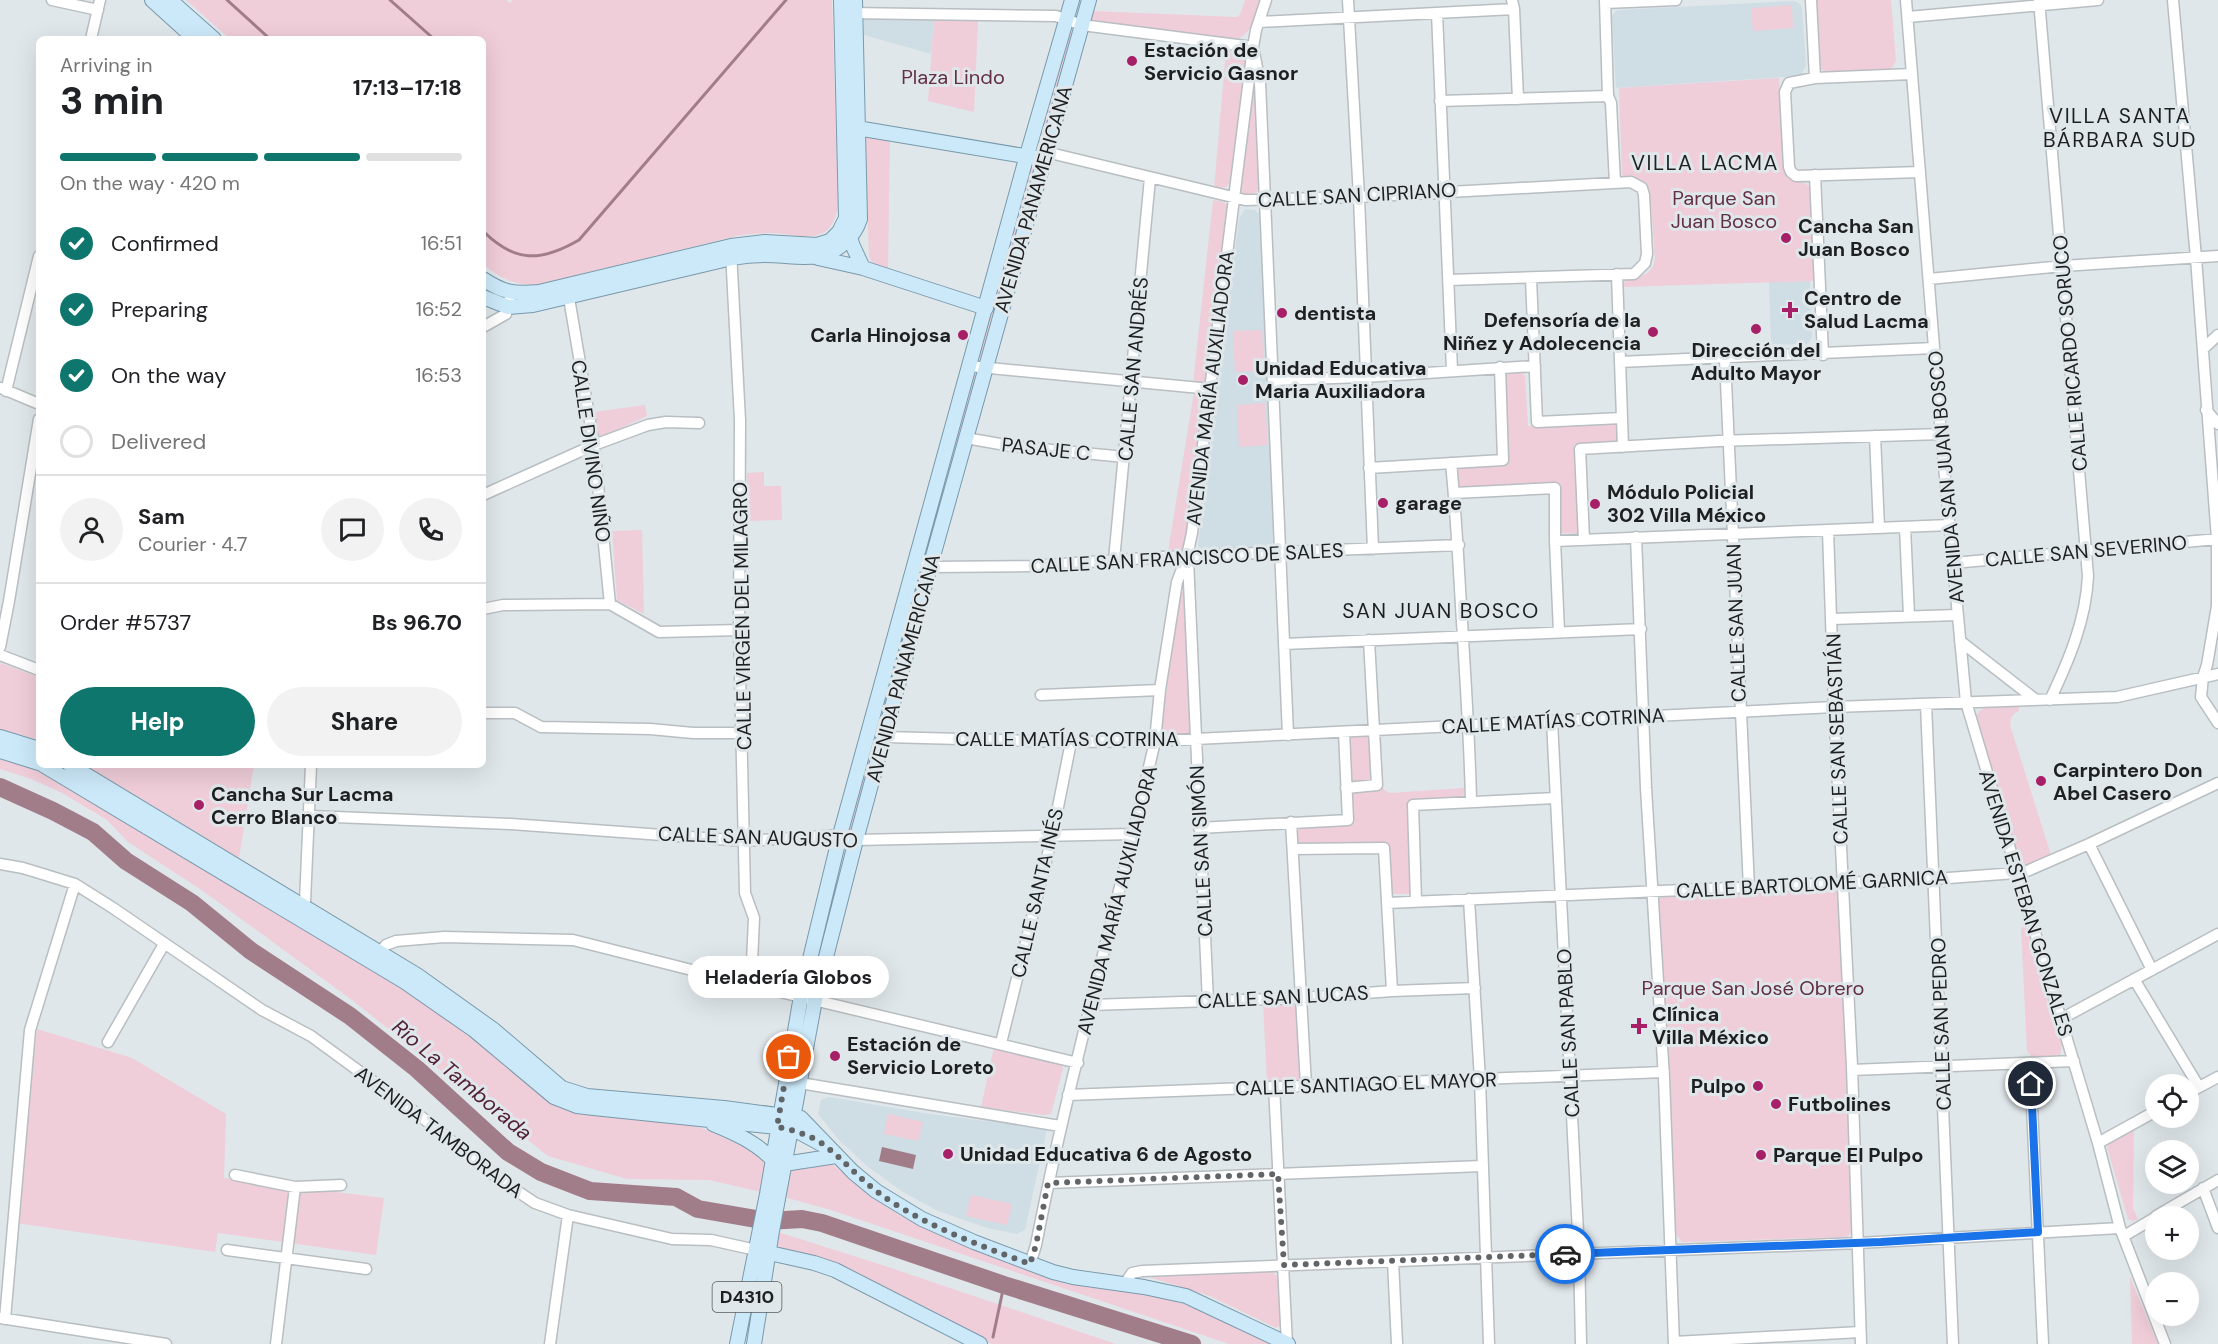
<!DOCTYPE html>
<meta charset="utf-8">
<style>
:root{--surface:#fff;--page:#f2f2f2;--text:#202124;--muted:#757577;--line:#e0e0e0;--accent:#0f766e}
body{margin:0;font-family:"DM Sans",sans-serif;background:var(--page);color:var(--text);height:100vh;display:flex;flex-direction:column;font-size:22px;white-space:nowrap}
*{box-sizing:border-box;margin:0}
p{font-size:20px;color:var(--muted)}
.icon{flex:none;width:33px;height:33px;fill:none;stroke:currentColor;stroke-width:2;stroke-linecap:round;stroke-linejoin:round}
.map{position:relative;flex:1;overflow:hidden}
.side{position:absolute;left:36px;top:36px;width:450px;height:732px;display:flex;flex-direction:column;background:var(--surface);border-radius:9px;box-shadow:0 6px 24px #0002}
.side>*{flex:none}
.buttons{position:absolute;left:2145px;top:1074px;display:grid;gap:12px}
.buttons a{display:grid;place-items:center;width:54px;height:54px;border-radius:50%;background:var(--surface);box-shadow:0 6px 24px #0002;font-size:30px}
.pin{position:absolute;display:grid;place-items:center;width:51px;height:51px;color:#fff;margin:-26px;border:3px solid #fff;border-radius:50%;box-shadow:0 2px 6px #0007}
.courier{position:absolute;display:grid;place-items:center;width:60px;height:60px;margin:-30px;border:4px solid #1a73e8;border-radius:50%;background:#fff;color:#222;box-shadow:0 2px 8px #0007}
.bubble{position:absolute;height:42px;border-radius:21px;background:var(--surface);box-shadow:0 6px 24px #0002;font-size:20px;font-weight:700;line-height:42px;text-align:center}
.summary em{font-style:normal;font-weight:700}
.summary div{display:flex;flex-direction:column-reverse}
.summary{display:flex;align-items:center;justify-content:space-between;height:102px;padding:0 24px}
h1{font-size:39px;font-weight:700;line-height:45px}
.bar{display:grid;grid-template-columns:repeat(4,1fr);gap:9px 6px;align-content:center;height:72px;padding:0 24px}
.bar i{height:8px;border-radius:4px;background:var(--line)}
.bar .on{background:var(--accent)}
.bar p{grid-column:span 4}
.line{display:flex;align-items:center;gap:15px;padding:0 24px;border-top:2px solid var(--line)}
.line div{flex:1}
.round{display:grid;place-items:center;flex:none;width:63px;height:63px;border-radius:32px;background:var(--page)}
ol{padding:0 24px;list-style:none}
li{display:flex;align-items:center;gap:18px;height:66px}
li p{margin-inline-start:auto}
li .icon{padding:6px;border-radius:50%;background:var(--accent);color:#fff;stroke-width:4}
li:last-child{color:var(--muted)}
li i{width:33px;height:33px;border:3px solid var(--line);border-radius:50%}
.button{display:flex;gap:12px;margin-top:auto;padding:12px 24px}
.button a{flex:1;height:69px;border-radius:36px;background:var(--accent);color:#fff;font-size:24px;font-weight:700;line-height:69px;text-align:center}
.button a+a{background:var(--page);color:var(--text)}
.map>svg:first-child{display:block}
.built{fill:#cfdde5}
.green{fill:#efcdd9}
.water{fill:#a17d8a}
.lines{fill:none;stroke-linecap:round;stroke-linejoin:round}
.stream{stroke:#a17d8a;stroke-width:3}
.river{stroke:#a17d8a;stroke-width:18}
.minor-casing{stroke:#b8bec1;stroke-width:13}
.major-casing{stroke:#7999aa;stroke-width:16}
.minor{stroke:#fff;stroke-width:10}
.major{stroke:#cce9f9;stroke-width:14}
.done{stroke:#616567;stroke-width:6;stroke-dasharray:0 10.8}
.route{stroke:#1a73e8;stroke-width:8}
.poi-dot{fill:#a71f66;stroke:#e0e7ea;stroke-width:2}
.labels{text-anchor:middle;stroke-width:6;stroke-linejoin:round;paint-order:stroke}
.shield{fill:#e0e7ea;stroke:#585b5d;stroke-width:1.5}
.shield-label{font-size:18px;font-weight:bold;fill:#1d1f20}
.poi-label{font-size:20px;font-weight:bold;fill:#1d1f20;stroke:#e0e7ea;text-anchor:start}
.park-label{font-size:20px;fill:#622f45;stroke:#e0e7ea}
.street-label{font-size:20px;fill:#1d1f20;stroke:#e0e7ea}
.neighbourhood-label{font-size:21px;letter-spacing:1.5px;fill:#1d1f20;stroke:#e0e7ea}
.water-label{font-size:21px;font-style:italic;fill:#522137;stroke:#e0e7ea}
</style>
<div class="map">
<svg width="2218" height="1344" viewBox="0 0 2218 1344">
<rect width="100%" height="100%" fill="#e0e7ea"/>
<path class="built" d="M1795 1 1801 5 1802 8 1806 65 1802 74 1798 76 1616 88 1612 16 1617 10Z
M864 19H934L931 54 864 35Z
M1245 209 1255 210 1260 215 1274 542 1270 547 1205 550H1200L1198 545 1239 219Z
M1810 281 1812 337 1810 341 1807 344 1771 345 1769 282Z
M829 1097 930 1114 1047 1129 1025 1230 1017 1234 987 1228 938 1211 903 1192 868 1167 840 1141 818 1114 821 1100Z"/>
<path class="green" d="M186 0H506L510 3 513 0H832L838 207C830 246 805 236 775 233 763 233 753 234 741 235L535 285C514 285 499 278 483 264V39H230Z
M1245 0H1259C1254 16 1253 33 1237 39L1091 21 1093 11 1236 17 1240 15Z
M1817 0H1891L1896 61 1890 70 1830 72H1826L1821 69Z
M1792 5 1793 28 1753 31 1751 8Z
M934 19 978 20 974 112 928 101Z
M1069 31 1073 32 1041 150 1037 149Z
M1226 50 1240 52 1246 60 1230 183 1226 187 1214 189Z
M1779 78 1785 173C1792 184 1802 179 1810 187L1814 281 1623 287 1625 280C1639 276 1652 277 1655 259L1650 190C1641 176 1632 183 1622 175L1619 88Z
M1252 87H1255L1256 90 1260 185 1257 192 1247 195 1240 192Z
M865 133 890 137 888 270 873 265 869 257Z
M1032 165H1035L982 358 979 357Z
M1213 200 1224 202 1228 206 1207 384 1193 383Z
M1262 330 1264 371 1235 372 1233 331Z
M1522 373 1525 376 1528 426 1614 424 1616 426 1617 441 1614 444 1574 445 1578 533H1560L1558 487 1543 483 1458 487 1453 468 1505 464V374Z
M973 375H976L925 559 922 558Z
M1194 392 1203 393 1205 397 1186 552 1168 551Z
M1265 403 1268 445 1239 447 1237 405Z
M645 405 647 416 599 438 594 412Z
M764 472V486H781L782 520 747 521V473Z
M642 530 644 614 617 600 612 531Z
M918 579 922 580 852 830 848 829Z
M1182 592 1184 594 1191 730 1189 735 1163 736 1161 731 1180 595Z
M0 663 39 677V740L0 729Z
M2019 706V711C2012 714 2009 720 2011 728L2051 855 2026 866 2019 865 1976 717C1981 702 2005 706 2019 706Z
M1349 732H1370L1374 781 1354 784 1351 782Z
M0 757 28 765 48 774 422 1000 515 1071 704 1129 749 1149 766 1164 761 1192 709 1180 627 1179 548 1156 352 1000 203 891 128 842 107 820 62 793 31 779 0 769Z
M85 765H254L239 858Z
M1382 784 1384 790 1390 793 1464 788V794L1461 798 1413 801 1412 891 1410 894H1391L1388 848 1298 844 1297 843V826L1349 824 1351 793Z
M1834 888 1839 893 1853 1230 1847 1237 1682 1242 1677 1236 1675 1231 1659 899 1663 896Z
M2026 924 2062 1044 2060 1056 2034 1059 2027 1051 2021 928Z
M1291 1002 1297 1009 1299 1080 1267 1083 1263 1003Z
M37 1029 132 1058 226 1114 224 1178 384 1198 376 1255 218 1233 215 1252 16 1223Z
M994 1047 1060 1063 1063 1068 1051 1114 1044 1115 981 1107Z
M888 1114 923 1122 918 1141 884 1134Z
M2134 1129 2133 1208 2138 1219 2133 1221 2128 1219 2107 1147 2109 1142Z
M831 1163 874 1199 904 1218 1006 1262 1066 1284 1154 1296 1177 1302 1197 1309 1269 1344H1229L831 1210 784 1197 790 1169Z
M971 1195 1012 1204 1007 1225 966 1216Z
M778 1232 882 1265 1116 1344H992L820 1259 778 1247Z
M1271 1271 1278 1277 1280 1325 1276 1328 1210 1296 1149 1277Z
M2130 1277 2158 1344H2132Z"/>
<path class="water" d="M882 1147 916 1155 913 1169 879 1161Z"/>
<g class="lines">
<path class="stream" d="M227 0 270 39
M390 0 434 39
M483 231C515 263 541 262 579 240L786 0
M993 1337 1004 1285"/>
<path class="river" d="M0 787 53 811 93 832 126 861 192 903 251 951 350 1016 417 1069 508 1152 541 1172 590 1191 676 1197 698 1209 768 1221 802 1219 822 1223 1004 1285 1192 1344"/>
<defs>
<path id="minor" d="M52 0 98 10
M1348 0 1359 197 1373 549
M1512 0 1514 9 1518 99
M1605 0 1608 96 1611 103 1615 183
M1811 0 1815 78
M1906 0 1941 434 1966 702 2098 1143 2120 1228 2165 1344
M2039 0 2088 576C2086 620 2069 660 2050 700
M2173 0 2196 258 2217 539V606L2207 665 2203 677 2201 697 2218 723
M1605 3 1676 0
M850 13 1056 16 1082 25 1253 47 1260 83 1288 735
M1437 13 1452 370
M1908 17 2098 0
M1259 22 1514 9
M91 39 100 0
M1912 74 1815 78 1789 83 1785 92 1789 167 1791 172 1796 176 1920 172
M1440 101 1608 96
M1046 152 1245 200 1359 197 1631 182 1642 188 1644 195 1647 254 1645 263 1634 274 1449 280
M1815 175 1823 355
M731 252 740 420 739 630 745 893 754 918 751 985
M1617 274 1623 447
M1531 278 1537 422 1622 418
M1929 279 2063 266 2218 256
M569 298 594 445 610 604
M483 327 506 314 511 293
M2203 349 2218 335
M1725 359 1749 888
M1620 362 1934 348
M969 366 1211 389
M1273 380 1365 377 1535 366
M1 388 39 404
M6 391 39 256
M2206 410 2218 424
M1875 436 1879 528
M966 438 1011 446 1125 457
M1451 463C1457 521 1459 579 1463 637 1466 692 1470 747 1471 802
M1369 468 1503 460 1500 367
M1454 493 1555 488V541L1559 632
M483 495 594 445 648 425 666 422 699 423
M1905 527 1909 616
M1828 530 1834 707 1852 1066 1861 1344
M1636 537 1646 788 1664 1078 1674 1344
M1584 540 1580 449 1719 441 1941 434
M1555 541 1950 525
M1114 560 1150 178
M1188 560 1208 1002
M1953 563 2218 539
M915 566 930 567 1031 566 1161 557 1459 545
M483 609 503 605 610 604 659 632 739 630
M1832 619 1958 615
M1960 641 2036 700
M1284 644 1641 629
M0 647 9 601 39 419
M0 655 39 670
M1041 695 1160 690
M1926 704 1953 1344
M483 713H515L541 727 650 729 693 733H743
M1552 721 1579 1253 1581 1344
M885 737 1071 742 1155 741 1834 707 2117 697 2218 674
M1346 788 1377 785 1369 640
M310 816 511 824 745 841 840 835 856 840 1134 834
M1291 822 1306 1085
M1199 828 1348 820 1344 732
M2089 844 2152 970
M1293 849 1384 848 1392 991
M0 864 23 868 75 884 113 908 262 1010 311 1036 419 1115 499 1179 535 1203 568 1215 672 1239 711 1240 756 1250
M1469 899 1480 1080 1489 1344
M1416 901 1413 805 1556 798
M1387 903 1935 879 2016 873 2027 871 2089 844 2218 783
M301 910 305 902 311 765
M380 952 386 945 396 941 444 937 573 940 751 985 1078 1063
M2134 979 2199 1087
M1091 1005 1302 998 1392 991 1475 988
M2061 1019 2218 934
M108 1042 164 944
M1001 1043 1052 837 1071 742
M2030 1063 2043 1344
M1852 1070 2074 1061
M800 1083 1060 1126
M1274 1086 1287 1344
M2188 1093 2218 1077
M1068 1095 1664 1072
M2098 1143 2156 1111
M235 1175 295 1187 341 1185
M1049 1183 1482 1166
M2203 1188 2218 1228
M2156 1216 2218 1180
M2124 1236 2156 1217
M227 1250 366 1269
M1393 1261 1397 1344
M1030 1264 1036 1245C1069 1075 1117 909 1155 741L1160 690 1177 582 1187 556 1192 533 1253 47 1256 30 1266 0
M1124 1285 1132 1273 1142 1271 1859 1243 2120 1228
M0 1318 166 1344
M5 1319 30 1030 75 884
M1674 1342 1860 1332
M276 1344 295 1187
M550 1344 568 1215"/>
<path id="major" d="M152 0 195 39
M170 0 214 39
M841 0 846 218 852 244 863 268
M851 127 1036 158
M818 258 863 268 986 308
M483 279C504 293 514 294 539 292L731 246 765 242 817 245 830 241 839 232 846 218
M483 297 508 307 533 305 732 258C743 256 754 255 765 255 794 255 822 265 845 242 853 235 857 229 860 219L855 0
M0 737 39 749
M0 751 39 763
M43 765 405 982 474 1030 554 1097 577 1106 594 1108 777 1127 799 1132 823 1145
M70 765 417 975 494 1030 562 1088 587 1096 724 1108 801 1118 853 1172 876 1191 922 1219 974 1242 1053 1272 1073 1277 1144 1287 1186 1296 1288 1344
M713 1124C735 1133 755 1142 772 1159
M784 1164 836 1156
M761 1251 814 1263 835 1270 980 1344
M737 1344 767 1194 801 996 840 835 1027 155 1072 0
M754 1344 772 1231 815 1000 856 840 930 567 1089 0"/>
</defs>
<use href="#minor" class="minor-casing"/>
<use href="#major" class="major-casing"/>
<use href="#minor" class="minor"/>
<use href="#major" class="major"/>
</g>
<g class="lines">
<path class="done" d="M789 1057 777 1127C794 1130 814 1136 828 1148 852 1168 867 1187 895 1204 937 1230 984 1247 1030 1264L1036 1245 1048 1183 1278 1174 1284 1265 1565 1254"/>
<path class="route" d="M1565 1254 1881 1242 2038 1232 2031 1084"/>
</g>
<g class="poi-dot">
<circle cx="1132" cy="61" r="6"/>
<circle cx="1786" cy="238" r="6"/>
<path d="M1787 301h6v6h6v6h-6v6h-6v-6h-6v-6h6z"/>
<circle cx="1282" cy="313" r="6"/>
<circle cx="1756" cy="329" r="6"/>
<circle cx="1653" cy="332" r="6"/>
<circle cx="963" cy="335" r="6"/>
<circle cx="1243" cy="380" r="6"/>
<circle cx="1383" cy="503" r="6"/>
<circle cx="1595" cy="504" r="6"/>
<circle cx="2041" cy="781" r="6"/>
<circle cx="199" cy="805" r="6"/>
<path d="M1636 1017h6v6h6v6h-6v6h-6v-6h-6v-6h6z"/>
<circle cx="835" cy="1056" r="6"/>
<circle cx="1758" cy="1086" r="6"/>
<circle cx="1776" cy="1104" r="6"/>
<circle cx="948" cy="1154" r="6"/>
<circle cx="1761" cy="1155" r="6"/>
</g>
<g class="labels">
<rect class="shield" x="712.5" y="1282" width="69" height="30" rx="4.5"/>
<g class="shield-label">
<text x="747" y="1303">D4310</text>
</g>
<g class="poi-label">
<text x="1144" y="57">Estación de<tspan x="1144" dy="23">Servicio Gasnor</tspan></text>
<text x="1798" y="233">Cancha San<tspan x="1798" dy="23">Juan Bosco</tspan></text>
<text x="1804" y="305">Centro de<tspan x="1804" dy="23">Salud Lacma</tspan></text>
<text x="1294" y="320">dentista</text>
<text x="1641" y="327" text-anchor="end">Defensoría de la<tspan x="1641" dy="23">Niñez y Adolecencia</tspan></text>
<text x="951" y="342" text-anchor="end">Carla Hinojosa</text>
<text x="1756" y="357" text-anchor="middle">Dirección del<tspan x="1756" dy="23">Adulto Mayor</tspan></text>
<text x="1255" y="375">Unidad Educativa<tspan x="1255" dy="23">Maria Auxiliadora</tspan></text>
<text x="1607" y="499">Módulo Policial<tspan x="1607" dy="23">302 Villa México</tspan></text>
<text x="1395" y="510">garage</text>
<text x="2053" y="777">Carpintero Don<tspan x="2053" dy="23">Abel Casero</tspan></text>
<text x="211" y="801">Cancha Sur Lacma<tspan x="211" dy="23">Cerro Blanco</tspan></text>
<text x="1652" y="1021">Clínica<tspan x="1652" dy="23">Villa México</tspan></text>
<text x="847" y="1051">Estación de<tspan x="847" dy="23">Servicio Loreto</tspan></text>
<text x="1746" y="1093" text-anchor="end">Pulpo</text>
<text x="1788" y="1111">Futbolines</text>
<text x="960" y="1161">Unidad Educativa 6 de Agosto</text>
<text x="1773" y="1162">Parque El Pulpo</text>
</g>
<g class="park-label">
<text x="953" y="84">Plaza Lindo</text>
<text x="1724" y="205">Parque San<tspan x="1724" dy="23">Juan Bosco</tspan></text>
<text x="1753" y="995">Parque San José Obrero</text>
</g>
<g class="street-label">
<text transform="translate(1357 195) rotate(-3)" y="7">CALLE SAN CIPRIANO</text>
<text transform="translate(1033 199) rotate(-74)" y="7">AVENIDA PANAMERICANA</text>
<text transform="translate(2070 353) rotate(-95)" y="7">CALLE RICARDO SORUCO</text>
<text transform="translate(1133 369) rotate(-85)" y="7">CALLE SAN ANDRÉS</text>
<text transform="translate(1210 388) rotate(-83)" y="7">AVENIDA MARÍA AUXILIADORA</text>
<text transform="translate(1046 449) rotate(6)" y="7">PASAJE C</text>
<text transform="translate(591 451) rotate(82)" y="7">CALLE DIVINO NIÑO</text>
<text transform="translate(1946 477) rotate(-95)" y="7">AVENIDA SAN JUAN BOSCO</text>
<text transform="translate(2086 551) rotate(-5)" y="7">CALLE SAN SEVERINO</text>
<text transform="translate(1187 558) rotate(-3)" y="7">CALLE SAN FRANCISCO DE SALES</text>
<text transform="translate(742 616) rotate(-91)" y="7">CALLE VIRGEN DEL MILAGRO</text>
<text transform="translate(1736 623) rotate(-92)" y="7">CALLE SAN JUAN</text>
<text transform="translate(903 668) rotate(-75)" y="7">AVENIDA PANAMERICANA</text>
<text transform="translate(1553 721) rotate(-3)" y="7">CALLE MATÍAS COTRINA</text>
<text x="1067" y="746">CALLE MATÍAS COTRINA</text>
<text transform="translate(1837 739) rotate(-92)" y="7">CALLE SAN SEBASTIÁN</text>
<text transform="translate(758 837) rotate(2)" y="7">CALLE SAN AUGUSTO</text>
<text transform="translate(1201 851) rotate(-93)" y="7">CALLE SAN SIMÓN</text>
<text transform="translate(1812 884) rotate(-3)" y="7">CALLE BARTOLOMÉ GARNICA</text>
<text transform="translate(1037 893) rotate(-77)" y="7">CALLE SANTA INÉS</text>
<text transform="translate(1117 900) rotate(-76)" y="7">AVENIDA MARÍA AUXILIADORA</text>
<text transform="translate(2026 903) rotate(73)" y="7">AVENIDA ESTEBAN GONZALES</text>
<text transform="translate(1283 997) rotate(-3)" y="7">CALLE SAN LUCAS</text>
<text transform="translate(1941 1024) rotate(-92)" y="7">CALLE SAN PEDRO</text>
<text transform="translate(1568 1033) rotate(-93)" y="7">CALLE SAN PABLO</text>
<text transform="translate(1366 1084) rotate(-2)" y="7">CALLE SANTIAGO EL MAYOR</text>
<text transform="translate(439 1132) rotate(37)" y="7">AVENIDA TAMBORADA</text>
</g>
<g class="neighbourhood-label">
<text x="2120" y="123">VILLA SANTA<tspan x="2120" dy="24">BÁRBARA SUD</tspan></text>
<text x="1705" y="170">VILLA LACMA</text>
<text x="1441" y="618">SAN JUAN BOSCO</text>
</g>
<g class="water-label">
<text transform="translate(462 1080) rotate(40)" y="7">Río La Tamborada</text>
</g>
</g>
</svg>
<div class="buttons">
<a><svg class="icon" aria-label="locate" viewBox="0 0 24 24"><circle cx="12" cy="12" r="6"/><path d="M12 2v4M12 18v4M2 12h4M18 12h4"/></svg></a>
<a><svg class="icon" aria-label="layers" viewBox="0 0 24 24"><path d="M12 4l9 5-9 5-9-5zM3 14l9 5 9-5"/></svg></a>
<a>+</a>
<a>−</a>
</div>
<div class="pin" style="left:789px;top:1057px;background:#ea580c"><svg class="icon" aria-label="bag" viewBox="0 0 24 24"><path d="M5 8h14l-1 12H6zM9 8a3 3 0 0 1 6 0"/></svg></div>
<div class="pin" style="left:2031px;top:1084px;background:#1f2937"><svg class="icon" aria-label="home" viewBox="0 0 24 24"><path d="M3 11l9-7 9 7M6 9v11h12V9"/></svg></div>
<div class="courier" style="left:1565px;top:1254px"><svg class="icon" aria-label="car" viewBox="0 0 24 24"><path d="M5 17H2v-5l4-1 3-4h7l3 4 3 1v5h-3M9 17h6M6 11h13"/><circle cx="7" cy="17" r="2"/><circle cx="17" cy="17" r="2"/></svg></div>
<div class="bubble" style="left:688px;top:956px;width:201px">Heladería Globos</div>
<section class="side">
<div class="summary"><div><h1>3 min</h1><p>Arriving in</p></div><em>17:13–17:18</em></div>
<div class="bar"><i class="on"></i><i class="on"></i><i class="on"></i><i></i><p>On the way · 420 m</p></div>
<ol>
<li><svg class="icon" aria-label="check" viewBox="0 0 24 24"><path d="M5 12l5 5 9-10"/></svg>Confirmed<p>16:51</p></li>
<li><svg class="icon" aria-label="check" viewBox="0 0 24 24"><path d="M5 12l5 5 9-10"/></svg>Preparing<p>16:52</p></li>
<li><svg class="icon" aria-label="check" viewBox="0 0 24 24"><path d="M5 12l5 5 9-10"/></svg>On the way<p>16:53</p></li>
<li><i></i>Delivered</li>
</ol>
<div class="line" style="height:108px"><a class="round"><svg class="icon" aria-label="person" viewBox="0 0 24 24"><circle cx="12" cy="8" r="4"/><path d="M4 21q1-7 8-7t8 7"/></svg></a><div><b>Sam</b><p>Courier · 4.7</p></div><a class="round"><svg class="icon" aria-label="chat" viewBox="0 0 24 24"><path d="M4 5h16v11H9l-5 4z"/></svg></a><a class="round"><svg class="icon" aria-label="phone" viewBox="0 0 24 24"><path d="M5 4h4l2 5-3 2q2 4 5 5l2-3 5 2v4C11 20 4 13 5 4z"/></svg></a></div>
<div class="line" style="height:78px"><div>Order #5737</div><b>Bs 96.70</b></div>
<div class="button"><a>Help</a><a>Share</a></div>
</section>
</div>
